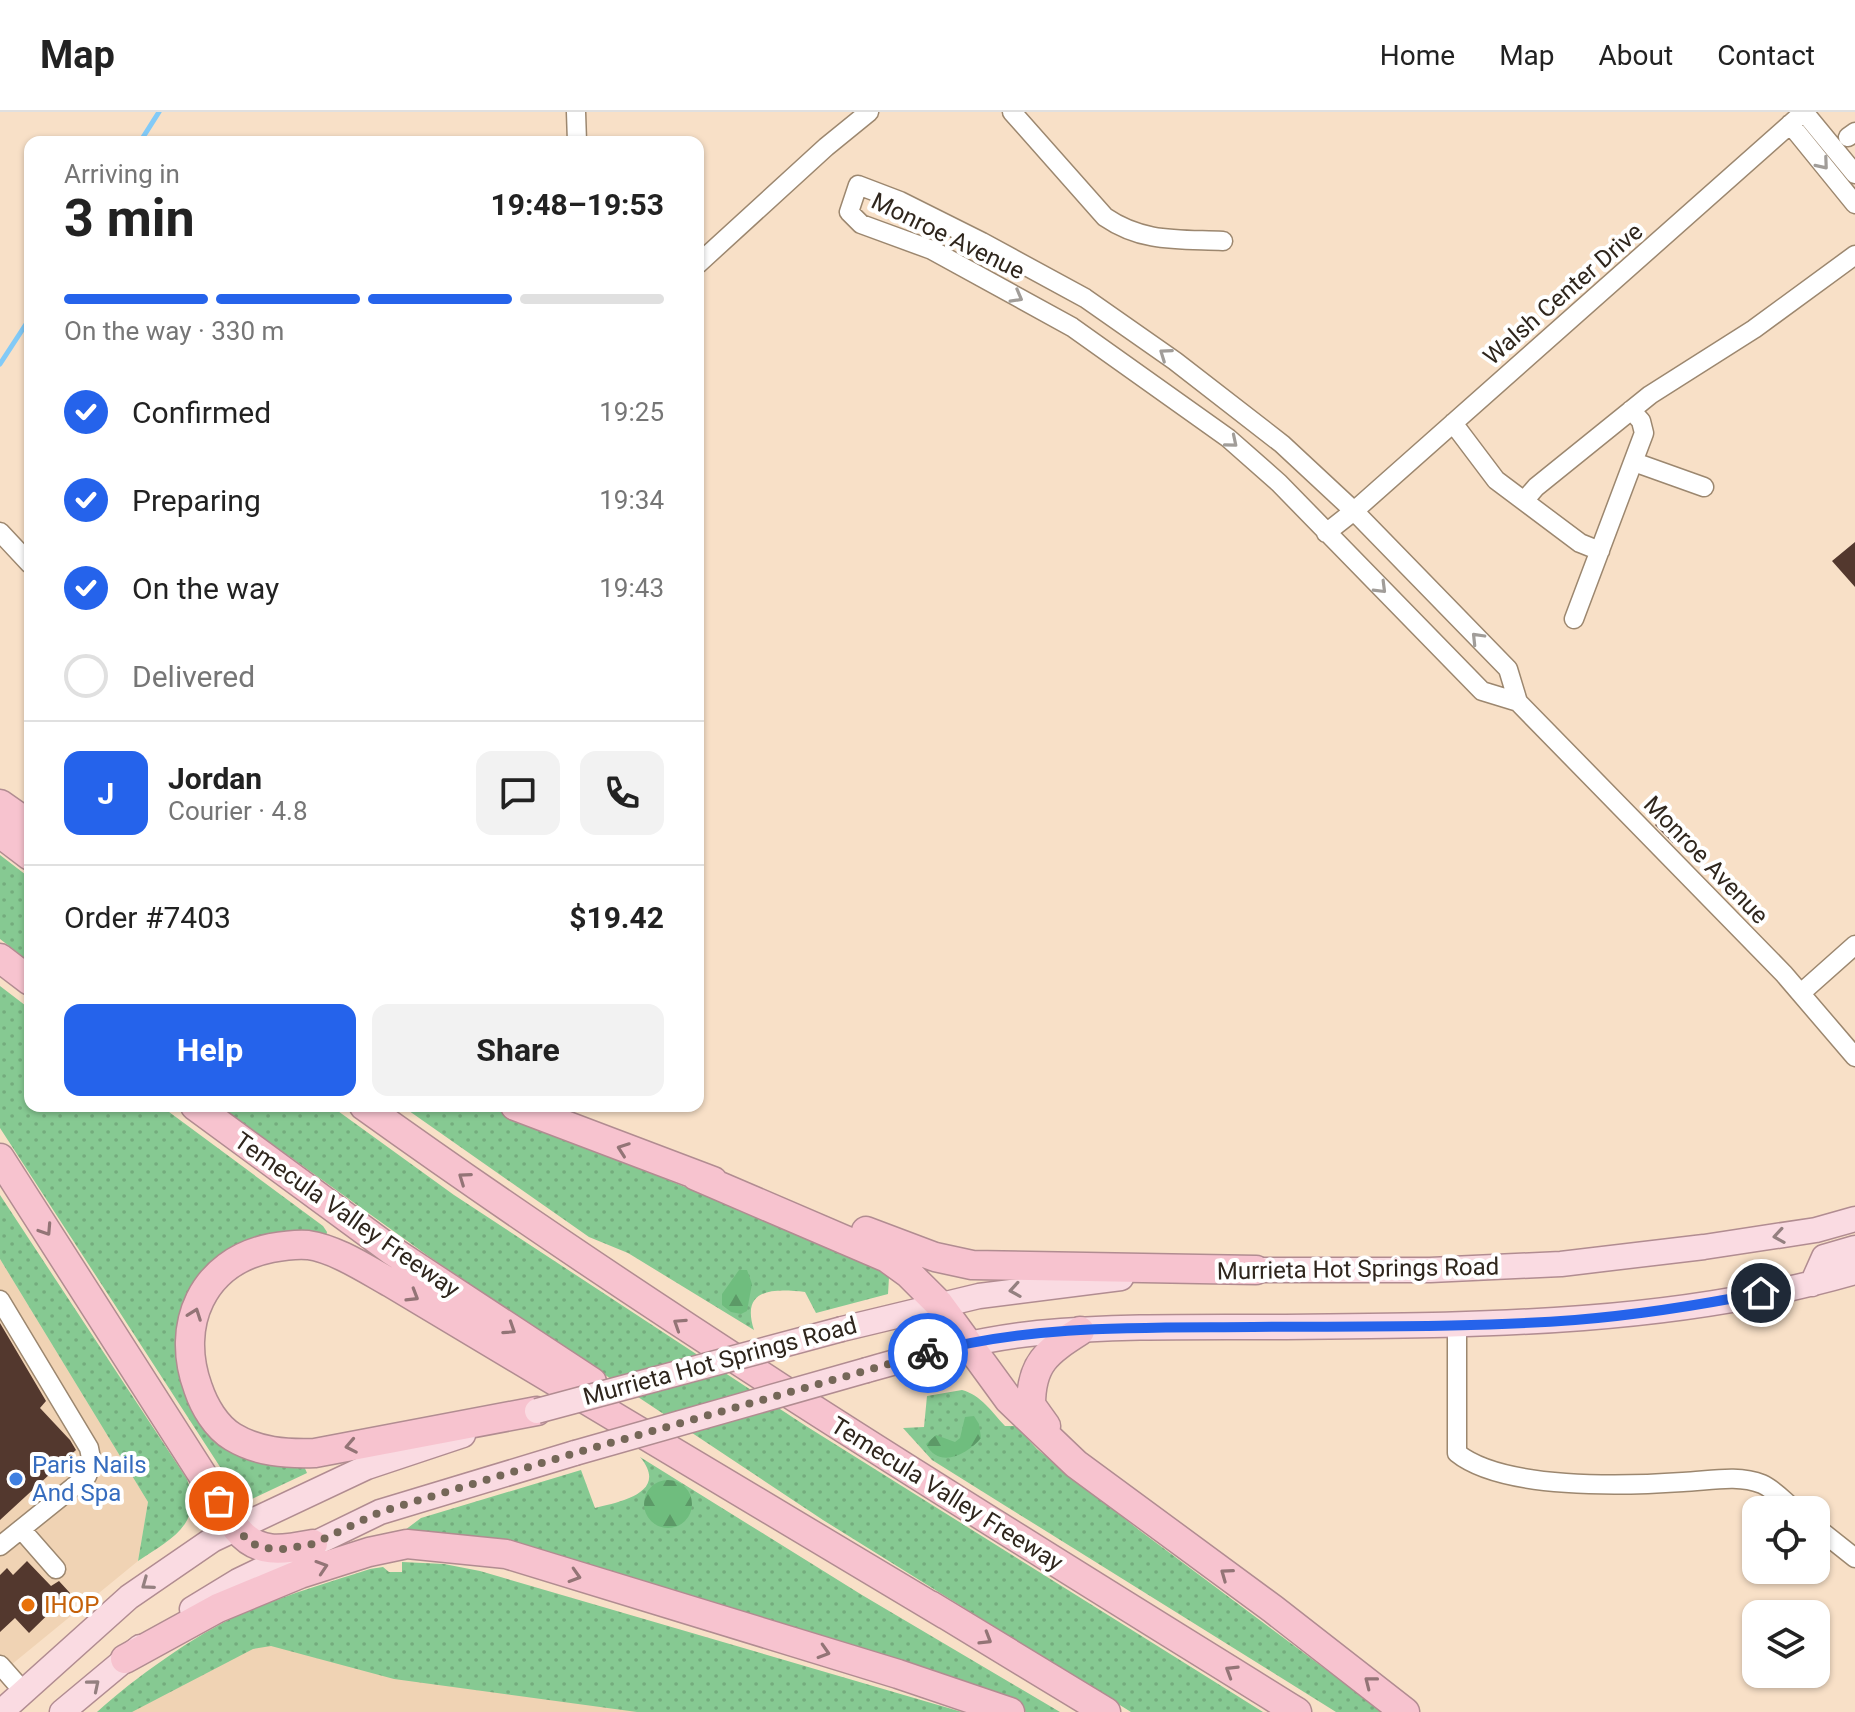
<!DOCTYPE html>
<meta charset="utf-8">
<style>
:root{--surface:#fff;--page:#f2f2f2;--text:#222;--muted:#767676;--line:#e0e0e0;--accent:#2563eb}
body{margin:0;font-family:Roboto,sans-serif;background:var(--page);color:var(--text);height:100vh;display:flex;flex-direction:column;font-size:30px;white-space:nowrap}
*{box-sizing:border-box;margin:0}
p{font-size:26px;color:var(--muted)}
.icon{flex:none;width:44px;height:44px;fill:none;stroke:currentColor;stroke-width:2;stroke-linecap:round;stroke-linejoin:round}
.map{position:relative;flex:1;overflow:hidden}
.side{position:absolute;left:24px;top:24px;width:680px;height:976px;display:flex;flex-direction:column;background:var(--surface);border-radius:16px;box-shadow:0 2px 6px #0004}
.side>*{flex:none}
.fabs{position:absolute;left:1742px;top:1384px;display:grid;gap:16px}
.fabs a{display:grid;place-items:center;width:88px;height:88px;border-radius:16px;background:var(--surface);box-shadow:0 2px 6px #0004;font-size:40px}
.pin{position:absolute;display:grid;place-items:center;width:68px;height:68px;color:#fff;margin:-34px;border:4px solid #fff;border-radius:50%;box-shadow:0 2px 8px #0007}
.courier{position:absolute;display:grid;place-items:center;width:80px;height:80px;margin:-40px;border:6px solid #2563eb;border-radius:50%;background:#fff;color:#222;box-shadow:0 2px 10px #0007}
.head em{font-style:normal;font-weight:700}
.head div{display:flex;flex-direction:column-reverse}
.head{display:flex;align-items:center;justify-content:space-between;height:136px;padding:0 40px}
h1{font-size:52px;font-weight:700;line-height:60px}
.bar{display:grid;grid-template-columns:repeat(4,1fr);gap:12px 8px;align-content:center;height:96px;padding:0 40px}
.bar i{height:10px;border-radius:6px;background:var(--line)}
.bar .active{background:var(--accent)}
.bar p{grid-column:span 4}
.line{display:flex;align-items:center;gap:20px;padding:0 40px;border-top:2px solid var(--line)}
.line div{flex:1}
.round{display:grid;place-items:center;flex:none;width:84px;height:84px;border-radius:16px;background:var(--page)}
ol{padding:0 40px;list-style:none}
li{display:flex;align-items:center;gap:24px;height:88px}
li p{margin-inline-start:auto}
li .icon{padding:8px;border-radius:50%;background:var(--accent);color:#fff;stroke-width:4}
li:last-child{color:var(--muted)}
li i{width:44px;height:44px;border:4px solid var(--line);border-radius:50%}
.action{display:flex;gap:16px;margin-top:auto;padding:16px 40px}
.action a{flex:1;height:92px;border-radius:16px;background:var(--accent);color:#fff;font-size:32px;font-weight:700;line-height:92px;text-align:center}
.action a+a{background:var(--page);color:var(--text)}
header{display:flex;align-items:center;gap:48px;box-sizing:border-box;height:112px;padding:0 40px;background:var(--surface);border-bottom:2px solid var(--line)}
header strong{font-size:38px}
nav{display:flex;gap:44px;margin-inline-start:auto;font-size:28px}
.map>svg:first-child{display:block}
.built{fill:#f0d3b4}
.green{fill:url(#green-dots)}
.forest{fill:url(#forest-firs)}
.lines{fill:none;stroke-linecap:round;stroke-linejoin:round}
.stream{stroke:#82caf7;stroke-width:5}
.building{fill:#53382e}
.minor-casing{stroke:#9c876f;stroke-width:21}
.major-casing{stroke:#b18c91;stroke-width:27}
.highway-casing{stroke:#b18c91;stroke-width:31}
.minor{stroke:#fff;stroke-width:18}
.major{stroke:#fadbe2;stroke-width:24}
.highway{stroke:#f7c3cf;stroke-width:28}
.major-bridge-casing{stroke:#b18c91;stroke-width:27;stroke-linecap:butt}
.major-bridge{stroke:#fadbe2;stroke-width:24}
.oneway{stroke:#a19d99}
.oneway2{stroke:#937476}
.oneway3{stroke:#948080}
.done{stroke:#756758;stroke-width:8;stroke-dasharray:0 14.4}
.route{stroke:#2563eb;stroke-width:10}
.shop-dot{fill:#3f7fe0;stroke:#fff;stroke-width:3}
.food-dot{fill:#e8710a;stroke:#fff;stroke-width:3}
.labels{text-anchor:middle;stroke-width:8;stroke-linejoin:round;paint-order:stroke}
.street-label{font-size:24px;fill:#2f261d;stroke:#fff}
.shop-label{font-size:24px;fill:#366cbe;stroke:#fff;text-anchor:start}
.food-label{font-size:24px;fill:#c56008;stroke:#fff;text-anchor:start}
</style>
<header>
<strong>Map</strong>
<nav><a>Home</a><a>Map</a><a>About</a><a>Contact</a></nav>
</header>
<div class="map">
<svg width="1855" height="1600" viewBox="0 0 1855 1600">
<defs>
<pattern id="green-dots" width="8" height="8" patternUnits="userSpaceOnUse" patternTransform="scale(2)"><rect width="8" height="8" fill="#86c992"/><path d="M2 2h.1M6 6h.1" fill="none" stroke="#74ac7d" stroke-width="1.8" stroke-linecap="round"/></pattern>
<pattern id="forest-firs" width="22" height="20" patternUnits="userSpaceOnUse" patternTransform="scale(2)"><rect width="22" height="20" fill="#6fbd7e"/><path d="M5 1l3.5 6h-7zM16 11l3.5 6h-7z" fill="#5c9967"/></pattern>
</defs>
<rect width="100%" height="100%" fill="#f8e0c7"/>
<path class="built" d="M0 1147 148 1390 138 1449 0 1562Z
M286 1512 761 1600H97Z"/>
<path class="green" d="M0 743 30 766V850L0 827Z
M0 874 30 897V994H161L323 1114 327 1120 326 1125 212 1158 194 1293 303 1352 307 1361 252 1387H244L237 1381 0 1016Z
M219 994H331L454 1083 806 1314 1263 1600H1131L823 1408 638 1285 431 1146Z
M402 994H487L849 1142 884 1159 889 1165 888 1182 816 1201 805 1180C775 1177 740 1175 754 1218L628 1141 589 1125Z
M0 1083 187 1367C204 1412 171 1427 138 1449L148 1390 0 1147Z
M962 1278C981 1283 992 1300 1005 1314H1016L1037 1337 1139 1418 1383 1600H1336L932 1348 903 1316 924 1315 927 1284Z
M640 1345 862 1483 1060 1600H1026L1009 1592 401 1421 421 1406 581 1358 595 1396C619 1390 670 1381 640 1345Z
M402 1450 444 1452 480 1459 962 1600H637L394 1567 271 1534 253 1537 132 1600H97C133 1567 196 1522 241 1502 282 1484 327 1471 370 1457L383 1455 389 1460H402Z"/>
<path class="forest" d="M739 1158H747L752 1172 747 1199 741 1202 731 1200 722 1193V1182Z
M974 1304 979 1312 981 1326C968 1342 939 1358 926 1332L936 1323 955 1330 960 1326 965 1305Z
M644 1392a24 24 0 1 1 48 0a24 24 0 1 1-48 0Z"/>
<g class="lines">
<path class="stream" d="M140 30 159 0
M0 252 30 206"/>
</g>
<path class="building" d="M1855 430V475L1832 449Z
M1668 702 1684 722 1673 731 1655 713Z
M0 1211 46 1289 40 1296 70 1328 76 1338 0 1408Z
M27 1449 51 1474 59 1469 70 1481 29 1521 15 1506 0 1520V1463L7 1456 13 1463Z"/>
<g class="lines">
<defs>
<path id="minor" d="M576 0 577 30
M1012 0 1105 105C1143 131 1179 127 1223 129
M1804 0 1855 62
M1790 12 1855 92
M1848 25 1855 20
M698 152 826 35 869 0
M1453 311 1496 368 1524 389 1536 375 1650 283 1754 217 1855 143
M1634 350 1704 375
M1524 389 1580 431 1600 439
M0 420 30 452
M1326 421 1354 399 1804 0
M1574 507 1644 321 1641 309 1631 298
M1518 590 1482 579 1279 371 1228 326 1072 215 932 138 861 112 849 100 858 73 900 89 982 130 1085 186 1175 249 1282 332 1354 399 1508 557 1518 590 1784 862 1855 945
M1801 881 1855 833
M0 1188 89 1336 92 1351 87 1364 0 1434
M1457 1213V1341C1503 1378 1625 1374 1683 1370 1708 1369 1738 1362 1762 1372 1774 1377 1785 1390 1795 1398
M1816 1415 1855 1446
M21 1417 56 1457
M0 1553 23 1579"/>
<path id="major" d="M1237 1158H1430L1561 1152 1704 1135 1816 1118 1855 1107
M1812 1172 1824 1145 1855 1136
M842 1217 979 1184 1121 1166
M867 1258C923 1242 980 1227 1038 1221 1114 1214 1191 1215 1268 1215 1464 1213 1665 1215 1855 1160
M192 1497 238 1469 380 1400 575 1341
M1 1600 129 1485 212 1428 367 1355 463 1323
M62 1600 140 1535"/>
<path id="highway" d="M0 692 30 713
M0 721 30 744
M0 846 30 869
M195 994 391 1138 592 1270
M364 994C666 1211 982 1404 1297 1600
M515 994 713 1069
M0 1046 237 1417C258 1443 282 1438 313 1432
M696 1064 887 1146 909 1162 939 1192 1009 1288 1076 1352 1273 1497 1405 1600
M866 1119 935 1145 972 1153 1256 1158
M537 1299 315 1341C286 1342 258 1340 233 1325 216 1315 204 1294 198 1276 175 1213 202 1150 271 1136 282 1134 296 1132 308 1133 336 1137 366 1157 391 1171L946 1503
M1046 1314 1031 1293C1031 1251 1047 1240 1080 1219
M930 1493 1106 1600
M125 1547 218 1496 300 1462 369 1440 407 1432 506 1442 898 1562 1010 1600"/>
</defs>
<use href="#minor" class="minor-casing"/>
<use href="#major" class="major-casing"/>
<use href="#highway" class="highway-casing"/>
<use href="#minor" class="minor"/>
<use href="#major" class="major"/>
<use href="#highway" class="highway"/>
<defs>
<path id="major-bridge" d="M537 1299 842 1217
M575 1341 867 1258"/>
</defs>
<use href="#major-bridge" class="major-bridge-casing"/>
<use href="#major-bridge" class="major-bridge"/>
</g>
<defs><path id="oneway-chevron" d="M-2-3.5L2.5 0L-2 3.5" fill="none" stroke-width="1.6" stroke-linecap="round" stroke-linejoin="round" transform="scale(2)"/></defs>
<g class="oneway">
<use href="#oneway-chevron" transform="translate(1823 52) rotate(50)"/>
<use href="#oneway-chevron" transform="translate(1017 185) rotate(29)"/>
<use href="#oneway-chevron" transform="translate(1165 242) rotate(-145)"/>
<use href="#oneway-chevron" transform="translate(1232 330) rotate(40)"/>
<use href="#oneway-chevron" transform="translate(1381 476) rotate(45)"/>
<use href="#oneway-chevron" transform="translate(1477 526) rotate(-134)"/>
</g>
<g class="oneway2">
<use href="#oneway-chevron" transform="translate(623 1037) rotate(-160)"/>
<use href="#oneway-chevron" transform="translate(464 1066) rotate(-145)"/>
<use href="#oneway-chevron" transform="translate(46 1118) rotate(57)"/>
<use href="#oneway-chevron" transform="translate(413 1184) rotate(31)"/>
<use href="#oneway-chevron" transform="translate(195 1202) rotate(-70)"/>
<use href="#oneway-chevron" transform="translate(679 1212) rotate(-147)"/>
<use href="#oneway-chevron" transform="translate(510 1217) rotate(33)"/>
<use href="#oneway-chevron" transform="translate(351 1334) rotate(169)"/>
<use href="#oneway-chevron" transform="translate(322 1455) rotate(-18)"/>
<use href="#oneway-chevron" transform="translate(1226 1462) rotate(-144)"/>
<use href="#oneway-chevron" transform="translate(575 1464) rotate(17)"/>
<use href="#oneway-chevron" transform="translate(986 1527) rotate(31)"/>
<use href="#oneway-chevron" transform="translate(824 1540) rotate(17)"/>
<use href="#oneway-chevron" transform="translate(1231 1559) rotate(-148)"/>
<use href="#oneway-chevron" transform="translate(1370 1570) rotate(-142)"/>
</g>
<g class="oneway3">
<use href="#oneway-chevron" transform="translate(1779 1124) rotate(171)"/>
<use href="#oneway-chevron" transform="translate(1015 1178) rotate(171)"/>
<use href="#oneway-chevron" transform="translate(147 1472) rotate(144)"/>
<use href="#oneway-chevron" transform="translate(94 1573) rotate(-40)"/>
</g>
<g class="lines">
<path class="done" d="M219 1389 248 1430 264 1436 285 1437 313 1432 380 1400 575 1341 928 1241"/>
<path class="route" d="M928 1241C1033 1212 1145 1216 1253 1215 1360 1214 1468 1216 1575 1208 1637 1203 1700 1193 1761 1181"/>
</g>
<circle class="shop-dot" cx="16" cy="1367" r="8"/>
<circle class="food-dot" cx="28" cy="1493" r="8"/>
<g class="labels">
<g class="street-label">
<text transform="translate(948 124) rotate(26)" y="8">Monroe Avenue</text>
<text transform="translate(1563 182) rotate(-41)" y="8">Walsh Center Drive</text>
<text transform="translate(1706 748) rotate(46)" y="8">Monroe Avenue</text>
<text transform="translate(347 1103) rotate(35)" y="8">Temecula Valley Freeway</text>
<text transform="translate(1358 1157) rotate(-1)" y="8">Murrieta Hot Springs Road</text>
<text transform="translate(720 1249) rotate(-15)" y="8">Murrieta Hot Springs Road</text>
<text transform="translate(947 1382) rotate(32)" y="8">Temecula Valley Freeway</text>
</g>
<g class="shop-label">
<text x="32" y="1361">Paris Nails<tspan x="32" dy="28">And Spa</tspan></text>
</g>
<g class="food-label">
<text x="44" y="1501">IHOP</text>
</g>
</g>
</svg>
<div class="fabs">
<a><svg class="icon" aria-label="locate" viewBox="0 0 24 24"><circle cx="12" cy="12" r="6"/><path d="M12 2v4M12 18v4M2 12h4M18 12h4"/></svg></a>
<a><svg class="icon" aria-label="layers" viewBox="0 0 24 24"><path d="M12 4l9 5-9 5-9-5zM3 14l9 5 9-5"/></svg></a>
</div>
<div class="pin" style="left:219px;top:1389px;background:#ea580c"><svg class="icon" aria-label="bag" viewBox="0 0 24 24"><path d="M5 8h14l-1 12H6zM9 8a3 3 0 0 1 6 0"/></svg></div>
<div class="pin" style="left:1761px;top:1181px;background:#1f2937"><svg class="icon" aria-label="home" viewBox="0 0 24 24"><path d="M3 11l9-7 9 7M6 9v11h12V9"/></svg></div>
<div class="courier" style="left:928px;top:1241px"><svg class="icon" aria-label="bike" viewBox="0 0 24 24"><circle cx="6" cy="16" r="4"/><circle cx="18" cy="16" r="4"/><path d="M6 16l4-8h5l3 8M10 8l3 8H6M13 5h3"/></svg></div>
<section class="side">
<div class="head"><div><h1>3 min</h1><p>Arriving in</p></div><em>19:48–19:53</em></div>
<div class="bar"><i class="active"></i><i class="active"></i><i class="active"></i><i></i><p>On the way · 330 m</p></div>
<ol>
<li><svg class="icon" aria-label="check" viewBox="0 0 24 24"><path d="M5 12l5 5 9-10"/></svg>Confirmed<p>19:25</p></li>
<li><svg class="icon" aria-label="check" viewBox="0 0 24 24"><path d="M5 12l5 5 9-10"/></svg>Preparing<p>19:34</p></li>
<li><svg class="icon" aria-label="check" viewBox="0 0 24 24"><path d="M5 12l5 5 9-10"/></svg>On the way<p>19:43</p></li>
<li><i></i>Delivered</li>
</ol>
<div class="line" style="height:144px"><b class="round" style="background:var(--accent);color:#fff">J</b><div><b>Jordan</b><p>Courier · 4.8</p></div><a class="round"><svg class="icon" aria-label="chat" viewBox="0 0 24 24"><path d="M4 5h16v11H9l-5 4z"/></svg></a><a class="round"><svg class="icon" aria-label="phone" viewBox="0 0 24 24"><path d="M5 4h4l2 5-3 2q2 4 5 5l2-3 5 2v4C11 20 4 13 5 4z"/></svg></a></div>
<div class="line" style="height:104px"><div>Order #7403</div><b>$19.42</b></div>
<div class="action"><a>Help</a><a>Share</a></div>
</section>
</div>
